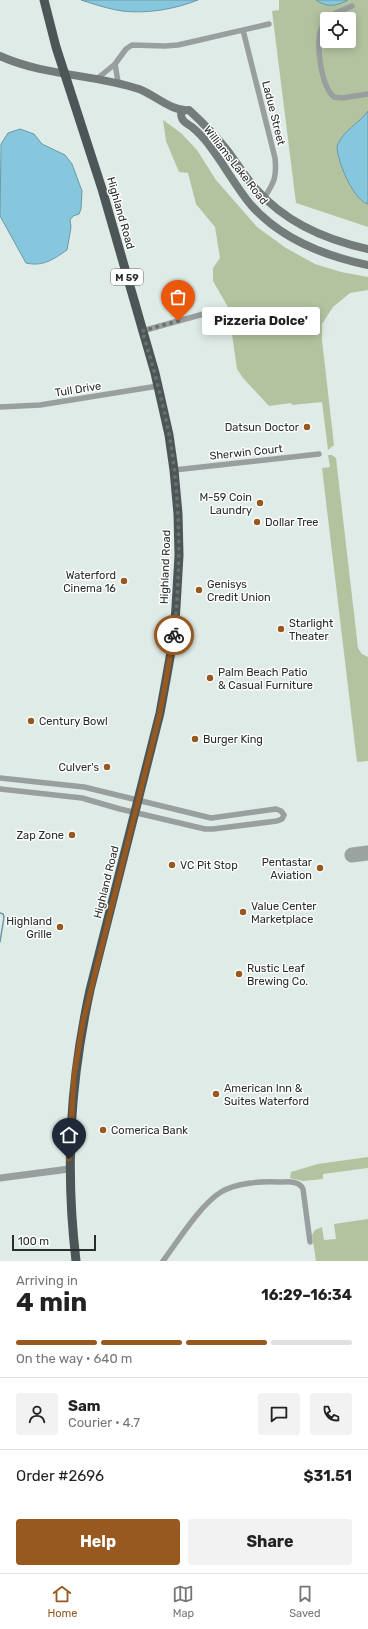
<!DOCTYPE html>
<meta charset="utf-8">
<style>
:root{--surface:#fff;--page:#f2f2f2;--text:#222;--muted:#767676;--line:#e0e0e0;--accent:#985921}
body{margin:0;font-family:Rubik,sans-serif;background:var(--page);color:var(--text);height:100vh;display:flex;flex-direction:column;font-size:15px;white-space:nowrap}
*{box-sizing:border-box;margin:0}
p{font-size:13px;color:var(--muted)}
.icon{flex:none;width:22px;height:22px;fill:none;stroke:currentColor;stroke-width:2;stroke-linecap:round;stroke-linejoin:round}
.map{position:relative;height:1261px;overflow:hidden}
.sheet{display:flex;flex-direction:column;background:var(--surface);flex:1}
.sheet>*{flex:none}
.controls{position:absolute;left:320px;top:12px;display:grid;gap:8px}
.controls a{display:grid;place-items:center;width:36px;height:36px;border-radius:4px;background:var(--surface);box-shadow:0 2px 10px #0003;font-size:20px}
.scale{position:absolute;left:12px;bottom:10px;width:84px;box-sizing:border-box;padding-left:4px;border:2px solid #292e2c;border-top:0;font-size:11px;line-height:14px;white-space:nowrap;color:#292e2c;-webkit-text-stroke:3px #fff;paint-order:stroke}
.pin{position:absolute;display:grid;place-items:center;width:34px;height:34px;color:#fff;margin:-41px -17px;border-radius:50% 50% 50% 0;rotate:-45deg;box-shadow:0 0 4px #0007}
.pin .icon{rotate:45deg}
.courier{position:absolute;display:grid;place-items:center;width:40px;height:40px;margin:-20px;border:3px solid #985921;border-radius:50%;background:#fff;color:#222;box-shadow:0 1px 5px #0007}
.bubble{position:absolute;height:28px;border-radius:4px;background:var(--surface);box-shadow:0 2px 10px #0003;font-size:13px;font-weight:700;line-height:28px;text-align:center}
.overview em{font-style:normal;font-weight:700}
.overview div{display:flex;flex-direction:column-reverse}
.overview{display:flex;align-items:center;justify-content:space-between;height:68px;padding:0 16px}
h1{font-size:26px;font-weight:700;line-height:30px}
.bar{display:grid;grid-template-columns:repeat(4,1fr);gap:6px 4px;align-content:center;height:48px;padding:0 16px}
.bar i{height:5px;border-radius:3px;background:var(--line)}
.bar .selected{background:var(--accent)}
.bar p{grid-column:span 4}
.line{display:flex;align-items:center;gap:10px;padding:0 16px;border-top:1px solid var(--line)}
.line div{flex:1}
.round{display:grid;place-items:center;flex:none;width:42px;height:42px;border-radius:4px;background:var(--page)}
.action{display:flex;gap:8px;margin-top:auto;padding:8px 16px}
.action a{flex:1;height:46px;border-radius:4px;background:var(--accent);color:#fff;font-size:16px;font-weight:700;line-height:46px;text-align:center}
.action a+a{background:var(--page);color:var(--text)}
.tabs{display:flex;justify-content:space-around;align-items:center;height:56px;border-top:1px solid var(--line);background:var(--surface);font-size:11px;color:var(--muted)}
.tabs a{display:grid;justify-items:center;gap:2px}
.tabs .selected{color:var(--accent)}
.map>svg:first-child{display:block}
.green{fill:#b3c3a0;fill-rule:evenodd}
.water{fill:#86c7dd;stroke:#6a99a8}
.lines{fill:none;stroke-linecap:round;stroke-linejoin:round}
.stream{stroke:#6a99a8;stroke-width:1.5}
.taxiway{stroke:#9aa3a0;stroke-width:15}
.minor{stroke:#999e9e;stroke-width:5.5}
.tertiary{stroke:#999e9e;stroke-width:7}
.secondary{stroke:#737b7b;stroke-width:8}
.trunk{stroke:#4c5657;stroke-width:9}
.done{stroke:#69706d;stroke-width:4;stroke-dasharray:0 7.2}
.route{stroke:#985921;stroke-width:5}
.poi-dot{fill:#985921;stroke:#fff;stroke-width:1.5}
.labels{text-anchor:middle;stroke-width:3;stroke-linejoin:round;paint-order:stroke}
.shield{fill:#fff;stroke:#696d6b;stroke-width:1}
.shield-label{font-size:10px;font-weight:bold;fill:#292e2c}
.street-label{font-size:11px;fill:#292e2c;stroke:#fff}
.poi-label{font-size:11px;fill:#292e2c;stroke:#fff;text-anchor:start}
</style>
<div class="map">
<svg width="368" height="1261" viewBox="0 0 368 1261">
<rect width="100%" height="100%" fill="#dfebe7"/>
<path class="green" d="M279 0H368V227L296 203 272 11 279 10ZM327 19H349V41H327Z
M163 120 181 133 197 150 216 180 257 227 286 248 315 264 341 272 368 277V290L350 293 333 307 322 324V340L334 445 328 450 322 402 292 405 291 403 269 406 243 378 237 369 228 307 213 281V268L220 258 215 227 196 204 188 173 179 172 166 141Z
M328 455H332L336 458 358 648 362 654 368 657V761L357 762 322 468 330 467Z
M368 1157V1168L323 1174V1179L303 1181 290 1178 291 1172 318 1164Z
M368 1219V1261H316L312 1235 315 1230 322 1227 324 1240 336 1239 334 1224Z"/>
<path class="water" d="M81 0H198C175 9 148 14 122 11 108 9 94 4 81 0Z
M316 0H348C337 6 327 8 316 0Z
M368 111V204C353 200 337 161 337 146 345 128 358 125 368 111Z
M20 129 34 134 42 144 65 155 72 164 82 191 81 209 79 214 73 216 70 220 71 227 67 250C54 259 43 267 26 263L0 216 1 144 8 133Z"/>
<g class="lines">
<path class="stream" d="M0 913 3 914 4 917 0 942"/>
<path class="taxiway" d="M352 855 368 853"/>
<path class="minor" d="M327 19C324 24 321 28 320 33 317 49 321 86 334 97L342 98 368 94
M327 19 336 13 352 6
M243 30 275 158C277 177 274 183 264 198
M115 64 118 82
M98 78 115 64 126 49 132 45 165 46 178 45 269 24
M142 331 218 310
M0 407 40 405 158 386
M174 470 319 454
M0 778 84 787 211 818 276 809 281 811 284 815 282 819 277 821 213 829H205L120 809 82 798 0 789
M163 1261C178 1241 200 1205 221 1192 236 1183 261 1181 279 1182 287 1182 299 1180 303 1189L310 1242"/>
<path class="tertiary" d="M0 1178 69 1169"/>
<path class="secondary" d="M0 56C44 76 94 74 139 89 155 95 172 112 189 110 202 122 215 135 227 150 237 163 245 177 256 189 285 222 326 240 368 249
M181 111C181 113 181 118 183 120 184 122 189 125 192 127 198 132 204 138 209 145 224 164 235 186 251 205 281 239 324 256 368 265"/>
<path class="trunk" d="M44 0 56 47 102 189 155 373 169 435 174 470 178 514 179 555 176 607 174 635 166 680 160 713 90 990C70 1083 65 1167 76 1261"/>
</g>
<g class="lines">
<path class="done" d="M174 635C181 568 181 501 169 434 162 399 153 365 142 331L178 321"/>
<path class="route" d="M69 1159 74 1076 83 1022 160 713 174 635"/>
</g>
<g class="poi-dot">
<circle cx="307" cy="427" r="4"/>
<circle cx="260" cy="503" r="4"/>
<circle cx="257" cy="522" r="4"/>
<circle cx="124" cy="581" r="4"/>
<circle cx="199" cy="590" r="4"/>
<circle cx="281" cy="629" r="4"/>
<circle cx="210" cy="678" r="4"/>
<circle cx="31" cy="721" r="4"/>
<circle cx="195" cy="739" r="4"/>
<circle cx="107" cy="767" r="4"/>
<circle cx="72" cy="835" r="4"/>
<circle cx="172" cy="865" r="4"/>
<circle cx="320" cy="868" r="4"/>
<circle cx="243" cy="912" r="4"/>
<circle cx="60" cy="927" r="4"/>
<circle cx="239" cy="974" r="4"/>
<circle cx="216" cy="1094" r="4"/>
<circle cx="103" cy="1130" r="4"/>
</g>
<g class="labels">
<rect class="shield" x="111" y="269" width="32" height="16" rx="3"/>
<g class="shield-label">
<text x="127" y="281">M 59</text>
</g>
<g class="street-label">
<text transform="translate(274 113) rotate(76)" y="4">Ladue Street</text>
<text transform="translate(236 165) rotate(52)" y="4">Williams Lake Road</text>
<text transform="translate(121 213) rotate(74)" y="4">Highland Road</text>
<text transform="translate(78 389) rotate(-9)" y="4">Tull Drive</text>
<text transform="translate(246 452) rotate(-6)" y="4">Sherwin Court</text>
<text transform="translate(165 567) rotate(-88)" y="4">Highland Road</text>
<text transform="translate(106 882) rotate(-76)" y="4">Highland Road</text>
</g>
<g class="poi-label">
<text x="299" y="431" text-anchor="end">Datsun Doctor</text>
<text x="252" y="501" text-anchor="end">M-59 Coin<tspan x="252" dy="13">Laundry</tspan></text>
<text x="265" y="526">Dollar Tree</text>
<text x="116" y="579" text-anchor="end">Waterford<tspan x="116" dy="13">Cinema 16</tspan></text>
<text x="207" y="588">Genisys<tspan x="207" dy="13">Credit Union</tspan></text>
<text x="289" y="627">Starlight<tspan x="289" dy="13">Theater</tspan></text>
<text x="218" y="676">Palm Beach Patio<tspan x="218" dy="13">&amp; Casual Furniture</tspan></text>
<text x="39" y="725">Century Bowl</text>
<text x="203" y="743">Burger King</text>
<text x="99" y="771" text-anchor="end">Culver's</text>
<text x="64" y="839" text-anchor="end">Zap Zone</text>
<text x="312" y="866" text-anchor="end">Pentastar<tspan x="312" dy="13">Aviation</tspan></text>
<text x="180" y="869">VC Pit Stop</text>
<text x="251" y="910">Value Center<tspan x="251" dy="13">Marketplace</tspan></text>
<text x="52" y="925" text-anchor="end">Highland<tspan x="52" dy="13">Grille</tspan></text>
<text x="247" y="972">Rustic Leaf<tspan x="247" dy="13">Brewing Co.</tspan></text>
<text x="224" y="1092">American Inn &amp;<tspan x="224" dy="13">Suites Waterford</tspan></text>
<text x="111" y="1134">Comerica Bank</text>
</g>
</g>
</svg>
<div class="controls">
<a><svg class="icon" aria-label="locate" viewBox="0 0 24 24"><circle cx="12" cy="12" r="6"/><path d="M12 2v4M12 18v4M2 12h4M18 12h4"/></svg></a>
</div>
<div class="scale">100 m</div>
<div class="pin" style="left:178px;top:321px;background:#ea580c"><svg class="icon" aria-label="bag" viewBox="0 0 24 24"><path d="M5 8h14l-1 12H6zM9 8a3 3 0 0 1 6 0"/></svg></div>
<div class="pin" style="left:69px;top:1159px;background:#1f2937"><svg class="icon" aria-label="home" viewBox="0 0 24 24"><path d="M3 11l9-7 9 7M6 9v11h12V9"/></svg></div>
<div class="courier" style="left:174px;top:635px"><svg class="icon" aria-label="bike" viewBox="0 0 24 24"><circle cx="6" cy="16" r="4"/><circle cx="18" cy="16" r="4"/><path d="M6 16l4-8h5l3 8M10 8l3 8H6M13 5h3"/></svg></div>
<div class="bubble" style="left:202px;top:307px;width:118px">Pizzeria Dolce'</div>
</div>
<section class="sheet">
<div class="overview"><div><h1>4 min</h1><p>Arriving in</p></div><em>16:29–16:34</em></div>
<div class="bar"><i class="selected"></i><i class="selected"></i><i class="selected"></i><i></i><p>On the way · 640 m</p></div>
<div class="line" style="height:72px"><a class="round"><svg class="icon" aria-label="person" viewBox="0 0 24 24"><circle cx="12" cy="8" r="4"/><path d="M4 21q1-7 8-7t8 7"/></svg></a><div><b>Sam</b><p>Courier · 4.7</p></div><a class="round"><svg class="icon" aria-label="chat" viewBox="0 0 24 24"><path d="M4 5h16v11H9l-5 4z"/></svg></a><a class="round"><svg class="icon" aria-label="phone" viewBox="0 0 24 24"><path d="M5 4h4l2 5-3 2q2 4 5 5l2-3 5 2v4C11 20 4 13 5 4z"/></svg></a></div>
<div class="line" style="height:52px"><div>Order #2696</div><b>$31.51</b></div>
<div class="action"><a>Help</a><a>Share</a></div>
</section>
<nav class="tabs">
<a class="selected"><svg class="icon" aria-label="home" viewBox="0 0 24 24"><path d="M3 11l9-7 9 7M6 9v11h12V9"/></svg>Home</a>
<a><svg class="icon" aria-label="map" viewBox="0 0 24 24"><path d="M3 6l6-2 6 2 6-2v14l-6 2-6-2-6 2zM9 4v14M15 6v14"/></svg>Map</a>
<a><svg class="icon" aria-label="saved" viewBox="0 0 24 24"><path d="M7 4h10v16l-5-4-5 4z"/></svg>Saved</a>
</nav>
